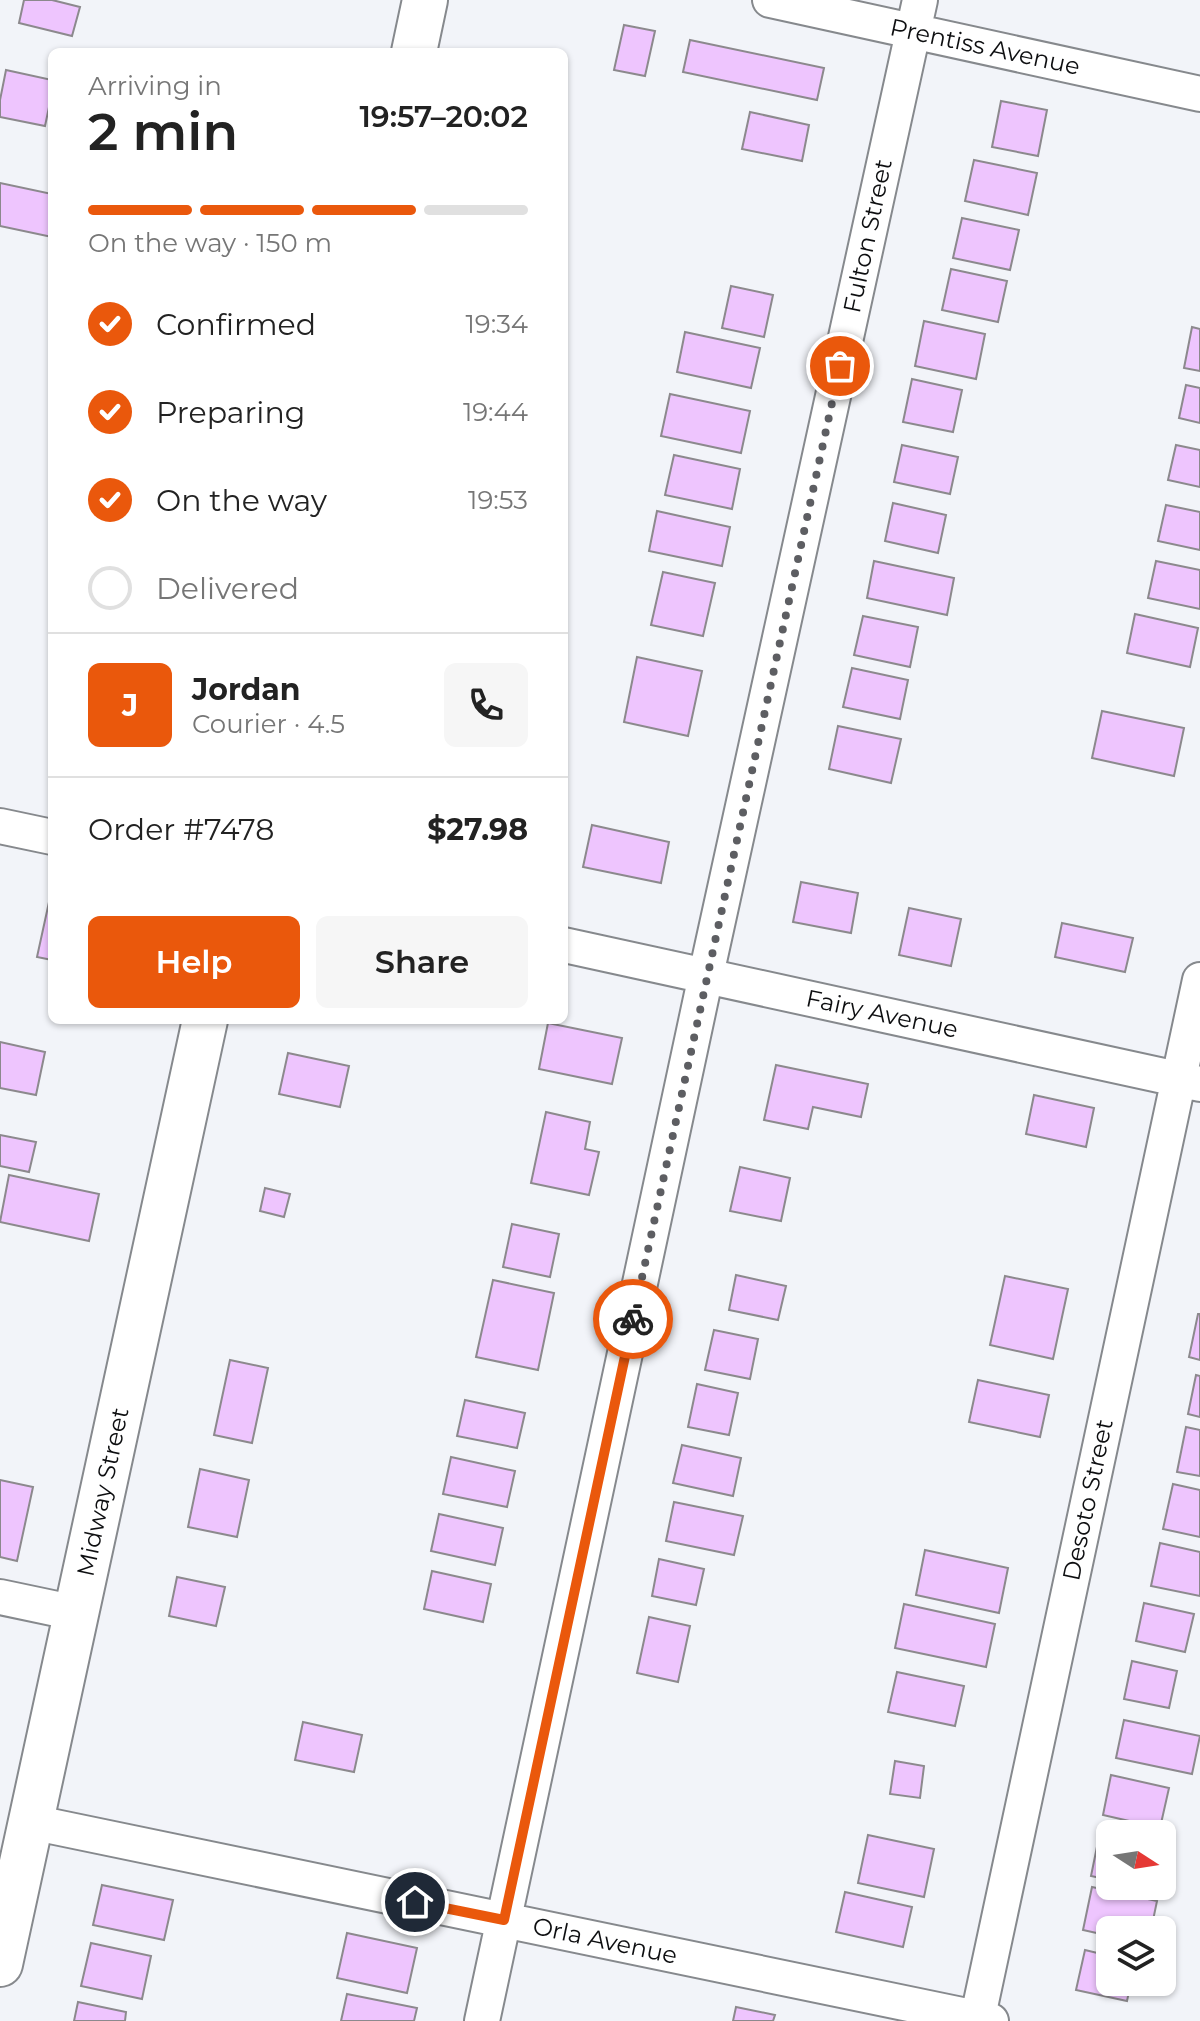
<!DOCTYPE html>
<meta charset="utf-8">
<style>
:root{--surface:#fff;--page:#f6f6f6;--text:#222;--muted:#767676;--line:#e0e0e0;--accent:#ea580c}
body{margin:0;font-family:Montserrat,sans-serif;background:var(--page);color:var(--text);height:100vh;display:flex;flex-direction:column;font-size:30px;white-space:nowrap}
*{box-sizing:border-box;margin:0}
p{font-size:26px;color:var(--muted)}
.icon{flex:none;width:44px;height:44px;fill:none;stroke:currentColor;stroke-width:2;stroke-linecap:round;stroke-linejoin:round}
.map{position:relative;flex:1;overflow:hidden}
.side{position:absolute;left:48px;top:48px;width:520px;height:976px;display:flex;flex-direction:column;background:var(--surface);border-radius:12px;box-shadow:0 2px 6px #0004}
.side>*{flex:none}
.needle{width:52px;rotate:102deg}
.buttons{position:absolute;left:1096px;top:1820px;display:grid;gap:16px}
.buttons a{display:grid;place-items:center;width:80px;height:80px;border-radius:12px;background:var(--surface);box-shadow:0 2px 6px #0004;font-size:40px}
.pin{position:absolute;display:grid;place-items:center;width:68px;height:68px;color:#fff;margin:-34px;border:4px solid #fff;border-radius:50%;box-shadow:0 2px 8px #0007}
.courier{position:absolute;display:grid;place-items:center;width:80px;height:80px;margin:-40px;border:6px solid #ea580c;border-radius:50%;background:#fff;color:#222;box-shadow:0 2px 10px #0007}
.headline em{font-style:normal;font-weight:600}
.headline div{display:flex;flex-direction:column-reverse}
.headline{display:flex;align-items:center;justify-content:space-between;height:136px;padding:0 40px}
h1{font-size:52px;font-weight:600;line-height:60px}
.bar{display:grid;grid-template-columns:repeat(4,1fr);gap:12px 8px;align-content:center;height:96px;padding:0 40px}
.bar i{height:10px;border-radius:6px;background:var(--line)}
.bar .active{background:var(--accent)}
.bar p{grid-column:span 4}
.line{display:flex;align-items:center;gap:20px;padding:0 40px;border-top:2px solid var(--line)}
.line div{flex:1}
.round{display:grid;place-items:center;flex:none;width:84px;height:84px;border-radius:12px;background:var(--page)}
ol{padding:0 40px;list-style:none}
li{display:flex;align-items:center;gap:24px;height:88px}
li p{margin-inline-start:auto}
li .icon{padding:8px;border-radius:50%;background:var(--accent);color:#fff;stroke-width:4}
li:last-child{color:var(--muted)}
li i{width:44px;height:44px;border:4px solid var(--line);border-radius:50%}
.button{display:flex;gap:16px;margin-top:auto;padding:16px 40px}
.button a{flex:1;height:92px;border-radius:12px;background:var(--accent);color:#fff;font-size:32px;font-weight:600;line-height:92px;text-align:center}
.button a+a{background:var(--page);color:var(--text)}
.map>svg:first-child{display:block}
.building{fill:#eec5fe;stroke:#8c898d;stroke-width:2}
.lines{fill:none;stroke-linecap:round;stroke-linejoin:round}
.street-casing{stroke:#86898d;stroke-width:38}
.secondary-casing{stroke:#86898d;stroke-width:48}
.street{stroke:#fff;stroke-width:34}
.secondary{stroke:#fff;stroke-width:44}
.done{stroke:#5d5e62;stroke-width:8;stroke-dasharray:0 14.4}
.route{stroke:#ea580c;stroke-width:10}
.labels{text-anchor:middle;stroke-width:7;stroke-linejoin:round;paint-order:stroke}
.street-label{font-size:24px;fill:#0d0e10;stroke:#fff}
</style>
<div class="map">
<svg width="1200" height="2021" viewBox="0 0 1200 2021">
<rect width="100%" height="100%" fill="#f2f4f9"/>
<path class="building" d="M24 0H52L80 7 72 36 19 23Z
M624 25 655 31 645 76 614 70Z
M690 40 824 68 817 100 683 72Z
M6 70 52 80V93L45 126 0 117V100Z
M1001 101 1047 110 1038 156 992 147Z
M750 112 809 125 802 161 742 149Z
M974 160 1037 173 1028 215 965 201Z
M0 183 52 194V237L0 226Z
M962 218 1019 230 1010 270 953 258Z
M951 269 1007 281 998 322 942 310Z
M731 286 773 295 764 337 722 328Z
M924 321 985 334 976 379 915 366Z
M1192 327 1200 329V371L1184 368Z
M685 332 760 348 751 388 677 372Z
M912 379 962 390 953 432 903 422Z
M1186 385 1200 388V423L1179 418Z
M670 394 750 411 741 453 661 436Z
M902 445 958 457 950 494 894 482Z
M1176 445 1200 450V487L1168 480Z
M674 455 740 469 732 509 665 495Z
M893 503 946 515 938 553 885 541Z
M1166 505 1200 512V550L1158 541Z
M657 511 730 527 722 566 649 551Z
M874 561 954 578 947 615 867 598Z
M1156 561 1200 570V609L1148 598Z
M663 572 715 583 703 636 651 625Z
M1135 614 1198 628 1190 667 1127 653Z
M863 616 918 627 910 667 854 655Z
M637 657 702 671 688 736 624 722Z
M852 668 908 680 900 719 843 707Z
M1102 711 1184 728 1174 776 1092 758Z
M838 726 901 739 891 783 829 769Z
M592 825 669 842 661 883 583 867Z
M801 882 858 893 851 933 793 922Z
M49 902H52V960L37 957Z
M909 908 961 919 951 966 899 955Z
M1062 923 1133 938 1125 972 1055 957Z
M548 1023 622 1038 612 1084 539 1069Z
M0 1042 45 1052 36 1095 0 1088Z
M288 1053 349 1066 340 1107 279 1094Z
M776 1065 868 1084 861 1117 813 1107 808 1129 764 1120Z
M1034 1095 1094 1108 1086 1147 1026 1134Z
M546 1112 590 1122 585 1149 599 1152 589 1195 531 1183Z
M0 1135 36 1142 29 1172 0 1166Z
M740 1167 790 1178 781 1221 730 1211Z
M9 1175 99 1194 89 1241 0 1222Z
M265 1188 290 1194 284 1217 260 1211Z
M512 1224 559 1234 550 1277 503 1267Z
M736 1275 786 1286 778 1320 729 1310Z
M1005 1276 1068 1289 1053 1359 990 1345Z
M493 1280 554 1293 538 1370 476 1357Z
M1198 1314H1200V1360L1189 1357Z
M714 1330 758 1339 750 1379 705 1370Z
M230 1360 268 1368 252 1443 214 1435Z
M1196 1375 1200 1376V1417L1188 1414Z
M978 1380 1049 1395 1040 1437 969 1422Z
M697 1384 738 1393 729 1435 688 1427Z
M465 1400 525 1413 517 1448 457 1436Z
M1186 1427 1200 1430V1476L1177 1472Z
M682 1445 741 1458 733 1496 673 1483Z
M451 1457 515 1471 507 1507 443 1494Z
M200 1469 249 1480 237 1537 188 1527Z
M0 1480 33 1487 17 1561 0 1557Z
M1173 1484 1200 1490V1537L1163 1529Z
M674 1502 743 1516 734 1555 666 1541Z
M439 1514 503 1528 495 1565 431 1551Z
M1160 1543 1200 1552V1596L1151 1586Z
M925 1550 1008 1568 999 1613 916 1595Z
M659 1559 704 1569 696 1605 652 1596Z
M432 1571 491 1584 483 1622 424 1609Z
M177 1577 225 1587 216 1626 169 1616Z
M1144 1603 1194 1614 1185 1652 1136 1641Z
M904 1604 995 1624 986 1667 895 1648Z
M649 1617 690 1626 678 1682 637 1673Z
M1132 1661 1177 1671 1169 1708 1124 1699Z
M897 1672 964 1686 955 1726 888 1712Z
M1124 1720 1200 1736 1192 1774 1116 1758Z
M303 1722 362 1735 354 1772 295 1760Z
M895 1761 924 1766 920 1798 890 1794Z
M1111 1775 1169 1788 1160 1828 1103 1815Z
M1100 1832 1110 1834V1880L1091 1876Z
M868 1835 934 1849 924 1897 858 1883Z
M1162 1846 1173 1848 1164 1892 1138 1886H1162Z
M102 1885 173 1900 164 1940 93 1925Z
M1092 1887 1157 1901 1151 1930H1110V1936L1083 1930Z
M845 1892 912 1907 903 1947 836 1932Z
M347 1933 417 1948 407 1993 337 1978Z
M91 1943 151 1956 142 1999 81 1986Z
M1085 1950 1110 1956V1982H1131L1127 2001 1076 1990Z
M347 1994 417 2008 414 2021H341Z
M78 2002 126 2012 125 2021H74Z
M736 2007 775 2015 773 2021H733Z"/>
<g class="lines">
<defs>
<path id="street" d="M770 0 1200 94
M0 826 52 837
M564 945 1200 1084
M0 1597 76 1613
M31 1822 991 2021
M482 2021 706 975 920 0
M977 2021 1200 980"/>
<path id="secondary" d="M414 52 425 0
M0 1964 205 1020"/>
</defs>
<use href="#street" class="street-casing"/>
<use href="#secondary" class="secondary-casing"/>
<use href="#street" class="street"/>
<use href="#secondary" class="secondary"/>
</g>
<g class="lines">
<path class="done" d="M633 1319 840 366"/>
<path class="route" d="M415 1902 504 1920 633 1319"/>
</g>
<g class="labels">
<g class="street-label">
<text transform="translate(985 47) rotate(12)" y="8">Prentiss Avenue</text>
<text transform="translate(868 236) rotate(-78)" y="8">Fulton Street</text>
<text transform="translate(882 1014) rotate(12)" y="8">Fairy Avenue</text>
<text transform="translate(103 1492) rotate(-78)" y="8">Midway Street</text>
<text transform="translate(1088 1500) rotate(-78)" y="8">Desoto Street</text>
<text transform="translate(605 1941) rotate(12)" y="8">Orla Avenue</text>
</g>
</g>
</svg>
<div class="buttons">
<a><svg class="needle" viewBox="-14 -14 28 28"><path d="M0-13l5 13h-10z" fill="#e53935"/><path d="M0 13l5-13h-10z" fill="#767676"/></svg></a>
<a><svg class="icon" aria-label="layers" viewBox="0 0 24 24"><path d="M12 4l9 5-9 5-9-5zM3 14l9 5 9-5"/></svg></a>
</div>
<div class="pin" style="left:840px;top:366px;background:#ea580c"><svg class="icon" aria-label="bag" viewBox="0 0 24 24"><path d="M5 8h14l-1 12H6zM9 8a3 3 0 0 1 6 0"/></svg></div>
<div class="pin" style="left:415px;top:1902px;background:#1f2937"><svg class="icon" aria-label="home" viewBox="0 0 24 24"><path d="M3 11l9-7 9 7M6 9v11h12V9"/></svg></div>
<div class="courier" style="left:633px;top:1319px"><svg class="icon" aria-label="bike" viewBox="0 0 24 24"><circle cx="6" cy="16" r="4"/><circle cx="18" cy="16" r="4"/><path d="M6 16l4-8h5l3 8M10 8l3 8H6M13 5h3"/></svg></div>
<section class="side">
<div class="headline"><div><h1>2 min</h1><p>Arriving in</p></div><em>19:57–20:02</em></div>
<div class="bar"><i class="active"></i><i class="active"></i><i class="active"></i><i></i><p>On the way · 150 m</p></div>
<ol>
<li><svg class="icon" aria-label="check" viewBox="0 0 24 24"><path d="M5 12l5 5 9-10"/></svg>Confirmed<p>19:34</p></li>
<li><svg class="icon" aria-label="check" viewBox="0 0 24 24"><path d="M5 12l5 5 9-10"/></svg>Preparing<p>19:44</p></li>
<li><svg class="icon" aria-label="check" viewBox="0 0 24 24"><path d="M5 12l5 5 9-10"/></svg>On the way<p>19:53</p></li>
<li><i></i>Delivered</li>
</ol>
<div class="line" style="height:144px"><b class="round" style="background:var(--accent);color:#fff">J</b><div><b>Jordan</b><p>Courier · 4.5</p></div><a class="round"><svg class="icon" aria-label="phone" viewBox="0 0 24 24"><path d="M5 4h4l2 5-3 2q2 4 5 5l2-3 5 2v4C11 20 4 13 5 4z"/></svg></a></div>
<div class="line" style="height:104px"><div>Order #7478</div><b>$27.98</b></div>
<div class="button"><a>Help</a><a>Share</a></div>
</section>
</div>
